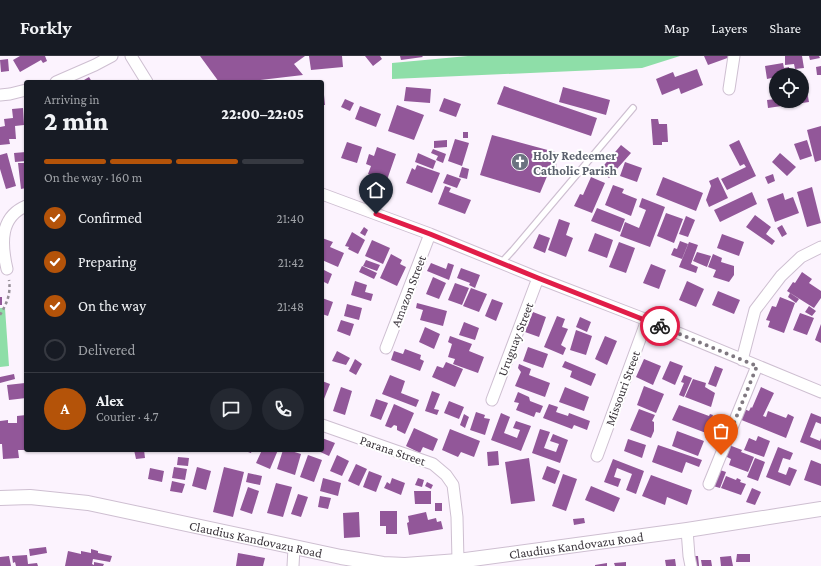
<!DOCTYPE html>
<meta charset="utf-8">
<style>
:root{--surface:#171b24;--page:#242831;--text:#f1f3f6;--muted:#9ea1a6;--line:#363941;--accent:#b45309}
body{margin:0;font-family:"Crimson Pro",serif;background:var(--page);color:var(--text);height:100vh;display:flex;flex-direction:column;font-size:15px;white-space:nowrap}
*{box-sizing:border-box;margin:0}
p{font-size:13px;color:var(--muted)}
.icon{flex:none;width:22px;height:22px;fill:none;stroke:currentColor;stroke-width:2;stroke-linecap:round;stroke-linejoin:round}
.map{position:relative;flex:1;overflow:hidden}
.details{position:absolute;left:24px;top:24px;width:300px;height:372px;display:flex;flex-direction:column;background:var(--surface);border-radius:4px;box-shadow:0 1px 3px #0004}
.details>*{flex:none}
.fabs{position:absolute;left:769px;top:12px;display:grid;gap:8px}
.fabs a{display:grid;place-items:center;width:40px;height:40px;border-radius:50%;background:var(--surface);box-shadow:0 1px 3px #0004;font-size:20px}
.pin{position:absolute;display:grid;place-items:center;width:34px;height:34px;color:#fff;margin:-41px -17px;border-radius:50% 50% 50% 0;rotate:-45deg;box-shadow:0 0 4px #0007}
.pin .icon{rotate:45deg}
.courier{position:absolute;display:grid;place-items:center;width:40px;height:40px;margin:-20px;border:3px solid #e11d48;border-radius:50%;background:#fff;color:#222;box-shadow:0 1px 5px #0007}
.head em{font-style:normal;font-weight:800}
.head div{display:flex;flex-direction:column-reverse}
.head{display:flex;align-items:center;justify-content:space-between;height:68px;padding:0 20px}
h1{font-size:26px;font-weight:800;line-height:30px}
.bar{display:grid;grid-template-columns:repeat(4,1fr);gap:6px 4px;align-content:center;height:48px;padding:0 20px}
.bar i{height:5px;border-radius:3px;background:var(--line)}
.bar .active{background:var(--accent)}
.bar p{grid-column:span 4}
.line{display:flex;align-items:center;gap:10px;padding:0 20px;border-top:1px solid var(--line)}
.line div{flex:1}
.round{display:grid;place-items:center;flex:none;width:42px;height:42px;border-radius:21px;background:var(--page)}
ol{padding:0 20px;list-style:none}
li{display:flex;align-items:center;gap:12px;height:44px}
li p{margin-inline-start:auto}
li .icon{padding:4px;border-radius:50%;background:var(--accent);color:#fff;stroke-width:4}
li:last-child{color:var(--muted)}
li i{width:22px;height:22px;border:2px solid var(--line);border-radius:50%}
header{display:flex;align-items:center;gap:24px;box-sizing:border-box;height:56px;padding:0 20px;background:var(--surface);border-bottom:1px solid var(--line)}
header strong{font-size:19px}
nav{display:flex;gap:22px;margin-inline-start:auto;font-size:14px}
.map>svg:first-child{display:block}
.green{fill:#8edea8}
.building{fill:#925799}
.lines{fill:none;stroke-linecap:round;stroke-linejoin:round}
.service-casing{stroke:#cebfd1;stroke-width:8}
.minor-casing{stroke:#cebfd1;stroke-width:13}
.tertiary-casing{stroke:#cebfd1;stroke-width:16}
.path{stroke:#958e97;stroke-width:2.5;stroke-dasharray:3 3;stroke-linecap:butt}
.service{stroke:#fff;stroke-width:5.5}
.minor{stroke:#fff;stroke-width:11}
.tertiary{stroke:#fff;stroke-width:14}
.done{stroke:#7f7880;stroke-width:4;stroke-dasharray:0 7.2}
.route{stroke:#e11d48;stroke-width:5}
.labels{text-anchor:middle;stroke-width:4;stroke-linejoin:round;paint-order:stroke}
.worship-label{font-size:13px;font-weight:bold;fill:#5b616d;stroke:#fff;text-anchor:start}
.street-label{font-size:13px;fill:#3b353c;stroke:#fff}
</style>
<header>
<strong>Forkly</strong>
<nav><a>Map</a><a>Layers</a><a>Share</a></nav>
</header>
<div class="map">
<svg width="821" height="510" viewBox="0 0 821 510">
<rect width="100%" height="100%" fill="#fcf3fe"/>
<path class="green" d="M468 0H680L642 12 392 23V7Z
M0 252H5L9 310 0 311Z"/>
<path class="building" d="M20 0H45L47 5 43 7 41 4 20 16 13 4Z
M200 0H305L294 8 303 19 243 26H219Z
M309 0H342L343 11 311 14Z
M365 0H380L382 3 373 10Z
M400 0H422L423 1 401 4Z
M704 0H733L708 9Z
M785 0H802L804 12 795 13 794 8 785 9Z
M809 0H819L820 2 810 4Z
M8 3 9 15 1 16 0 4Z
M783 7 784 12 789 11V15L794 14 795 18 776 19V21L767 23 765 10Z
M821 10V19H817L816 11Z
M697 13 703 29 681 38 679 32 662 39 656 23 673 16 675 21Z
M89 21 92 26H86L84 24Z
M504 30 597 62 591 80 497 48Z
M806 30 809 46 768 52 767 44 776 43V45H802V31Z
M406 31 431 33 430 47 404 45Z
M563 31 610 44 606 59 559 46Z
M322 39H324L325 49H322Z
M444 42 461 48 456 61 439 55Z
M345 43 354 47 350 55 341 51Z
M397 49 424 59 414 84 388 75Z
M360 50 381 58 376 71 355 63Z
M23 52 24 69 15 70 16 83H9L10 88 0 89V71L5 70 4 63 13 62 12 53Z
M651 63H658L659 68H667L668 86H662V89H653Z
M821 70V104L815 106 807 74Z
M463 76H468V82H463Z
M492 79 555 96 557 117 548 118 540 137 480 119Z
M455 83 469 87 462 110 448 105Z
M447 84V91L434 92V85Z
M739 84 756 120 727 134 721 123 746 111 744 108 740 110 729 89Z
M807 84 812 100 800 104 794 88Z
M347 86 362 91 357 107 341 102Z
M621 89 631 97 609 122 600 114Z
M377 91 396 98 387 124 368 118 371 110 366 108 369 98 374 100Z
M433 93 446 98 443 107 436 104 438 100 431 97Z
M26 96V105L15 106 14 97Z
M7 97 16 130 6 133 0 113V99Z
M418 97 436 105 433 113 415 106Z
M780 97 796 111 787 120 772 106Z
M625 106 642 112 637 126 620 120Z
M18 107H26V132L21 133Z
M417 109 440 117 432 137 406 127 412 112 415 114Z
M462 111 469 113 467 123 459 121Z
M447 118 461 123 457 132 443 127Z
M773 118 775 125 768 128 765 121Z
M591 121 605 127 592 157 574 150 580 138 583 139Z
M663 121 703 137 696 155 656 139Z
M718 121 728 142 709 151 706 144 711 130 709 125Z
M613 129 624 133 622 137 637 143 631 160 605 149Z
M445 130 451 132 449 136 471 144 465 158 438 148Z
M812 131 821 167 807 171 797 136Z
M752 136 757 148 720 166 714 154Z
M783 137 785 144 793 141 799 157 775 166 767 143Z
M642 142 665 151 650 191 620 180 625 166 639 172 646 154 639 151Z
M597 152 625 163 620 176 591 165Z
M666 157 683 163 674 187 657 180Z
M755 159 771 171 766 178 775 185 772 189 746 171Z
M686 160 695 164 688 181 679 178Z
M559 163 570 167 566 179 573 182 566 201 548 194Z
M782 169 787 178 782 181 777 172Z
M364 171 368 174 365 180 360 177Z
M352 176 365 184 358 198 348 193 349 191 345 190Z
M595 177 613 184 607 202 588 195Z
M539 178 550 182 545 197 533 192Z
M722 178 744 186 739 200 717 192Z
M322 182 333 186 330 191 344 197 338 211 322 204Z
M372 184 390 192 383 208 365 200Z
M680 185 688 188 682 203 671 199 674 192 677 193Z
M619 186 635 192 626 217 609 211Z
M689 186 698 189 691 208 698 211 696 217 679 211Z
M697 196 711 200 707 211 693 205Z
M391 198 402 204 400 208 406 211 397 230 380 222Z
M713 198 722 202 721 206 734 210V219L729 226 713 221 716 214 708 211Z
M366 204 380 209 377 215 363 210Z
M431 207 446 213 448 207 454 209 449 224 427 215Z
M651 208 666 214 659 233 643 227Z
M362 210 377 217 374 223 359 216Z
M461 212 480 219 475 232 469 229 470 227 457 222Z
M322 213 332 218 328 228 322 225Z
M802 216 812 223 809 227 821 235V242L814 252 787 235 793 226 795 227Z
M433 221 446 227 439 243 426 238Z
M355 225 367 229 365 236 373 238 371 245 351 239Z
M687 225 704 233 696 251 679 244Z
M455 227 469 232 462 249 448 244Z
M471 232 487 238 479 256 463 250Z
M718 235 740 244 734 258 712 249Z
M790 237 799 243 796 247 788 241Z
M0 241H2V249H0Z
M780 241 795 247 784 277 768 271 770 265 766 264 772 250 776 251Z
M322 242 333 246 328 260 322 258Z
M492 243 503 247 496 265 485 260Z
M417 247 447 255 443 270 420 264 423 254 416 252Z
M347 248 362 252 359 264 344 260Z
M809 250 816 255 812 260 805 256Z
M533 256 546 261 539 281 525 276Z
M800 257 814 262 807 279 793 274Z
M557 260 565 263 562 271 568 273 561 289 566 292 563 299 544 291Z
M580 261 591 266 587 276 576 271Z
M341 264 354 268 350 280 337 275Z
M464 266 479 272 475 284 459 279Z
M821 268V287L815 284Z
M425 271 440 278 434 293 419 286Z
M576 274 592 280 586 299 570 294Z
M450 280 472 288 469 295 484 301 478 317 453 308 455 303 448 301 452 288 448 286Z
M605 280 617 285 607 309 595 303Z
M528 291 548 298 543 312 523 305Z
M405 293 421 299 420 303 424 305 420 315 391 304 394 295 403 298Z
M337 295 350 302 346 309 332 305Z
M355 303 362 308 356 319 349 315Z
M644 303 661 310 653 329 636 321Z
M565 305 596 318 591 330 570 321 572 315 562 311Z
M670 305 683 310 675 329 662 323Z
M446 306 463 313 455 331 432 321 437 310 443 312Z
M519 308 531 313 529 319 550 327 545 341 515 330 521 316 518 312Z
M715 310 723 313 716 331 708 328Z
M14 318 15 323 0 327V321Z
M390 319 405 325 401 337 419 344 416 351 382 338Z
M684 319 692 322 684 341 679 339 684 327 681 326Z
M693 323 706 327 705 331 715 337 711 351 685 341Z
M322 325 330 328 322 348Z
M25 327 26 342 9 344 7 329Z
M644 330 664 338 656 357 637 349Z
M341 331 352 335 345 359 333 355Z
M565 331 589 341 584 355 559 346Z
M761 331 774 337 763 360 766 361 768 355 786 362 788 358 794 361 786 382 739 363 744 353 749 355 751 351 752 352Z
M432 335 440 338 434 353 439 354 437 359 425 355Z
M518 336 529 341 530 345 543 350 540 357 536 356 534 361 516 354 519 347 514 346Z
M376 343 388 347 381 364 370 360Z
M449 345 464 351 459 363 444 357Z
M394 348 414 357 405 378 397 374V370L394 369 391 372 385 370Z
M549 348 558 351 556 356 568 360 569 357 590 365 587 374 574 369 572 373 543 362Z
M679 349 709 360 710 358 713 359 712 362 717 364 712 377 707 375 706 377 672 364Z
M639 353 655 359 652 365 654 366V375L651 382 630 374Z
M476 356 485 359 484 362 490 363 485 379 470 374Z
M501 357 510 361 504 377 517 382 520 374 513 372 516 365 531 370 521 395 491 384Z
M811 357 821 361V368L816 366 810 381 820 385 821 382V394L800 386Z
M464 358 469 361 465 372 460 369Z
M26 359V394H18L19 402 3 403 2 388H0V365L8 364V367H17V360Z
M414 372 438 383 433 395 423 391 420 397 406 390Z
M450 373 480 385 474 401 461 396 458 401 442 394Z
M540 373 550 376 544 392 556 396 559 388 550 385 553 378 568 384 560 407 532 397Z
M677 375 704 385 698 400 672 390Z
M758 380 770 385 764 401 744 394 749 382 756 385Z
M322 382 335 387 329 400 316 394H322Z
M628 383 646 389 642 402 624 395Z
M658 389 702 404 699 411 686 406 682 417 652 406Z
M729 389 742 394 741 396 754 401 748 416 729 409 731 403 725 400Z
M778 391 793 397 790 404 783 402 778 416 786 419 789 411 797 414 790 430 766 421Z
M134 394H144L145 402 136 403Z
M242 394H252L251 397Z
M262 394H278L270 413 256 407Z
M283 394H288L301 398 295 419 277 413Z
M498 395 499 409 488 410 487 396Z
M308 399 322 404 314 426 300 421Z
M337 399 349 405 342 420 330 415Z
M178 401 189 402 188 410 177 409Z
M529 402 535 445 511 448 505 406Z
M755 402 765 406 758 425 747 421Z
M613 403 644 415 636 438 626 434 632 418 617 412 614 421 621 423 618 431 604 426Z
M811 404 821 408V430L804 424Z
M356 408 367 413 359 430 348 425Z
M547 410 560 415 555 428 542 423Z
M174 411 187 413 185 424 172 422Z
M197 411 211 415 206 434 192 430Z
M224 411 244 416 233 461 213 456Z
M150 412 164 415 162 426 148 423Z
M720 414 726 416 720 432 713 430Z
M369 415 382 420 376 436 363 431Z
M248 417 262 420 260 429 246 426Z
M563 418 577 423 566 455 552 450Z
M651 419 692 434 687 449 667 441 665 449 642 440Z
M726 420 736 424 737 422 741 424 740 426 746 428 741 439 721 432Z
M323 422 341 427 338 440 320 435Z
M392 422 405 427 401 439 384 432 387 426 390 428Z
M418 422 424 424 422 431 415 429Z
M172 425 185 428 182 437 170 435Z
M427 426 433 429 431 433 425 430Z
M276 427 292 431 283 461 267 457Z
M591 430 620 442 614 456 585 444Z
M248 431 259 435 252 458 240 454Z
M752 432 761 436 755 449 746 446Z
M414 435H431V448H415Z
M298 438 308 441 301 461 291 458Z
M320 440 331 442 328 453 318 451Z
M435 447H442V455H435Z
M380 455H397V478H386V470H380Z
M359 456 360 481 344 482 343 457Z
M426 456 428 464 436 462 437 466 441 465 443 473 409 479 407 467 409 466 408 460Z
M584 462 585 467 574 469 573 463Z
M46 491 47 497 30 500 29 493Z
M91 493 98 495V497L112 500 110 506 93 503 92 508 94 509V506L104 508 103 510H65L68 495 81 498V495L91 497Z
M238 497 265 502 263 510H236Z
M737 498H750V506H736Z
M27 499 28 508 37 507 38 510H16L15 506 13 507 12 500Z
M9 500 11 510H0V501Z
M694 500H698L699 510H695Z
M731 500 733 510H721L720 501Z
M675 503 676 510H666L665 504Z
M701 504H711L712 510H702Z
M626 506V510H615L614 507Z
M607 507V510H595V509Z"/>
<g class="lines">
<defs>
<path id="service" d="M501 207 513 194 633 52"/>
<path id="minor" d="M131 0 147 26
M56 26 95 9 112 0
M729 33 734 0
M0 39 10 38 26 34
M322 138 430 178 538 222 647 264 821 336
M7 213C1 187 0 161 26 150
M386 292 430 178
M742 304 755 254 781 220 801 201 821 191
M492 344 538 222
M322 369 433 408 446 419 453 429 457 461 458 505
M597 400 647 264
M709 428 757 310
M687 474 689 500 691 510
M293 510 294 492"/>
<g id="tertiary">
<path id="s1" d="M0 442 30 441 88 447 341 501 383 508 405 509 458 505 687 474 821 453"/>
</g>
</defs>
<use href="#service" class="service-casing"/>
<use href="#minor" class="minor-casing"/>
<use href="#tertiary" class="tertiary-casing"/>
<path class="path" d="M0 259C7 247 11 238 9 224"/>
<use href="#service" class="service"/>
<use href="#minor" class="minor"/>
<use href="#tertiary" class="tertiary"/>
</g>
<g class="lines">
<path class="done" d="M660 270 757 310 721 399"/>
<path class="route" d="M376 158 430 178 538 222 660 270"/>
</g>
<defs>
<symbol id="church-disc" viewBox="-11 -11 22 22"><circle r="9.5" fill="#6b7280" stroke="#fff"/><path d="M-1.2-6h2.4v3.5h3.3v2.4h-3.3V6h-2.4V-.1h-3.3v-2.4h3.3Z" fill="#fff"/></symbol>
</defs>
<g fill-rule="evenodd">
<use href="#church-disc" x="510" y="96" width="20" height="20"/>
</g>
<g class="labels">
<g class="worship-label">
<text x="533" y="104">Holy Redeemer<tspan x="533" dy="15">Catholic Parish</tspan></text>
</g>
<g class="street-label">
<text transform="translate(408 235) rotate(-69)" y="5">Amazon Street</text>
<text transform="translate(515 283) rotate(-69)" y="5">Uruguay Street</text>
<text transform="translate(622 332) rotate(-70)" y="5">Missouri Street</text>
<text transform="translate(393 394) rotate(19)" y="5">Parana Street</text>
<text dy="5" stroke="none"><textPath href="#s1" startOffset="260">Claudius Kandovazu Road</textPath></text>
<text dy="5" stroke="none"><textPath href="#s1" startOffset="584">Claudius Kandovazu Road</textPath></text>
</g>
</g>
</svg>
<div class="fabs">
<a><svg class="icon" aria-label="locate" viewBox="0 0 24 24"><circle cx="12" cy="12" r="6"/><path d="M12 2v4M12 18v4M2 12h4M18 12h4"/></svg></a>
</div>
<div class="pin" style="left:721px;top:399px;background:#ea580c"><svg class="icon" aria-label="bag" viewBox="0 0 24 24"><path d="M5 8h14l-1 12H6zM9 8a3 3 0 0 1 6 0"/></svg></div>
<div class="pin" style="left:376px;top:158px;background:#1f2937"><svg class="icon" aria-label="home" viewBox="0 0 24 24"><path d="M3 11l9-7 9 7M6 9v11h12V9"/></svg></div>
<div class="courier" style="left:660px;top:270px"><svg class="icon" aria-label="bike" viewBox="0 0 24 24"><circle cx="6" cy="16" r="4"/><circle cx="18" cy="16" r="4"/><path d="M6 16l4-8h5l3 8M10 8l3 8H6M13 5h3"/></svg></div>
<section class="details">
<div class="head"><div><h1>2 min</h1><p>Arriving in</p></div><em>22:00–22:05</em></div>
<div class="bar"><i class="active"></i><i class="active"></i><i class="active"></i><i></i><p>On the way · 160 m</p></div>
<ol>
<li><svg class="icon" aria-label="check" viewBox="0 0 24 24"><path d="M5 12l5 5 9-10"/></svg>Confirmed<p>21:40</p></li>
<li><svg class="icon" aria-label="check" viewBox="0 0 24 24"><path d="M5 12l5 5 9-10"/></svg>Preparing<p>21:42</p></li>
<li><svg class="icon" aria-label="check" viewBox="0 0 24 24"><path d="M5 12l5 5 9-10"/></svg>On the way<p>21:48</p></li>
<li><i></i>Delivered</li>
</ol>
<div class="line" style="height:72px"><b class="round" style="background:var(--accent);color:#fff">A</b><div><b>Alex</b><p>Courier · 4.7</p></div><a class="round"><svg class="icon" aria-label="chat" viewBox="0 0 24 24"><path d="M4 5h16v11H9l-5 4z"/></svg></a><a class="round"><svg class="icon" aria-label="phone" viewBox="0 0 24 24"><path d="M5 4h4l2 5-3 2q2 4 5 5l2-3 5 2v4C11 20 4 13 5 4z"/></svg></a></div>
</section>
</div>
